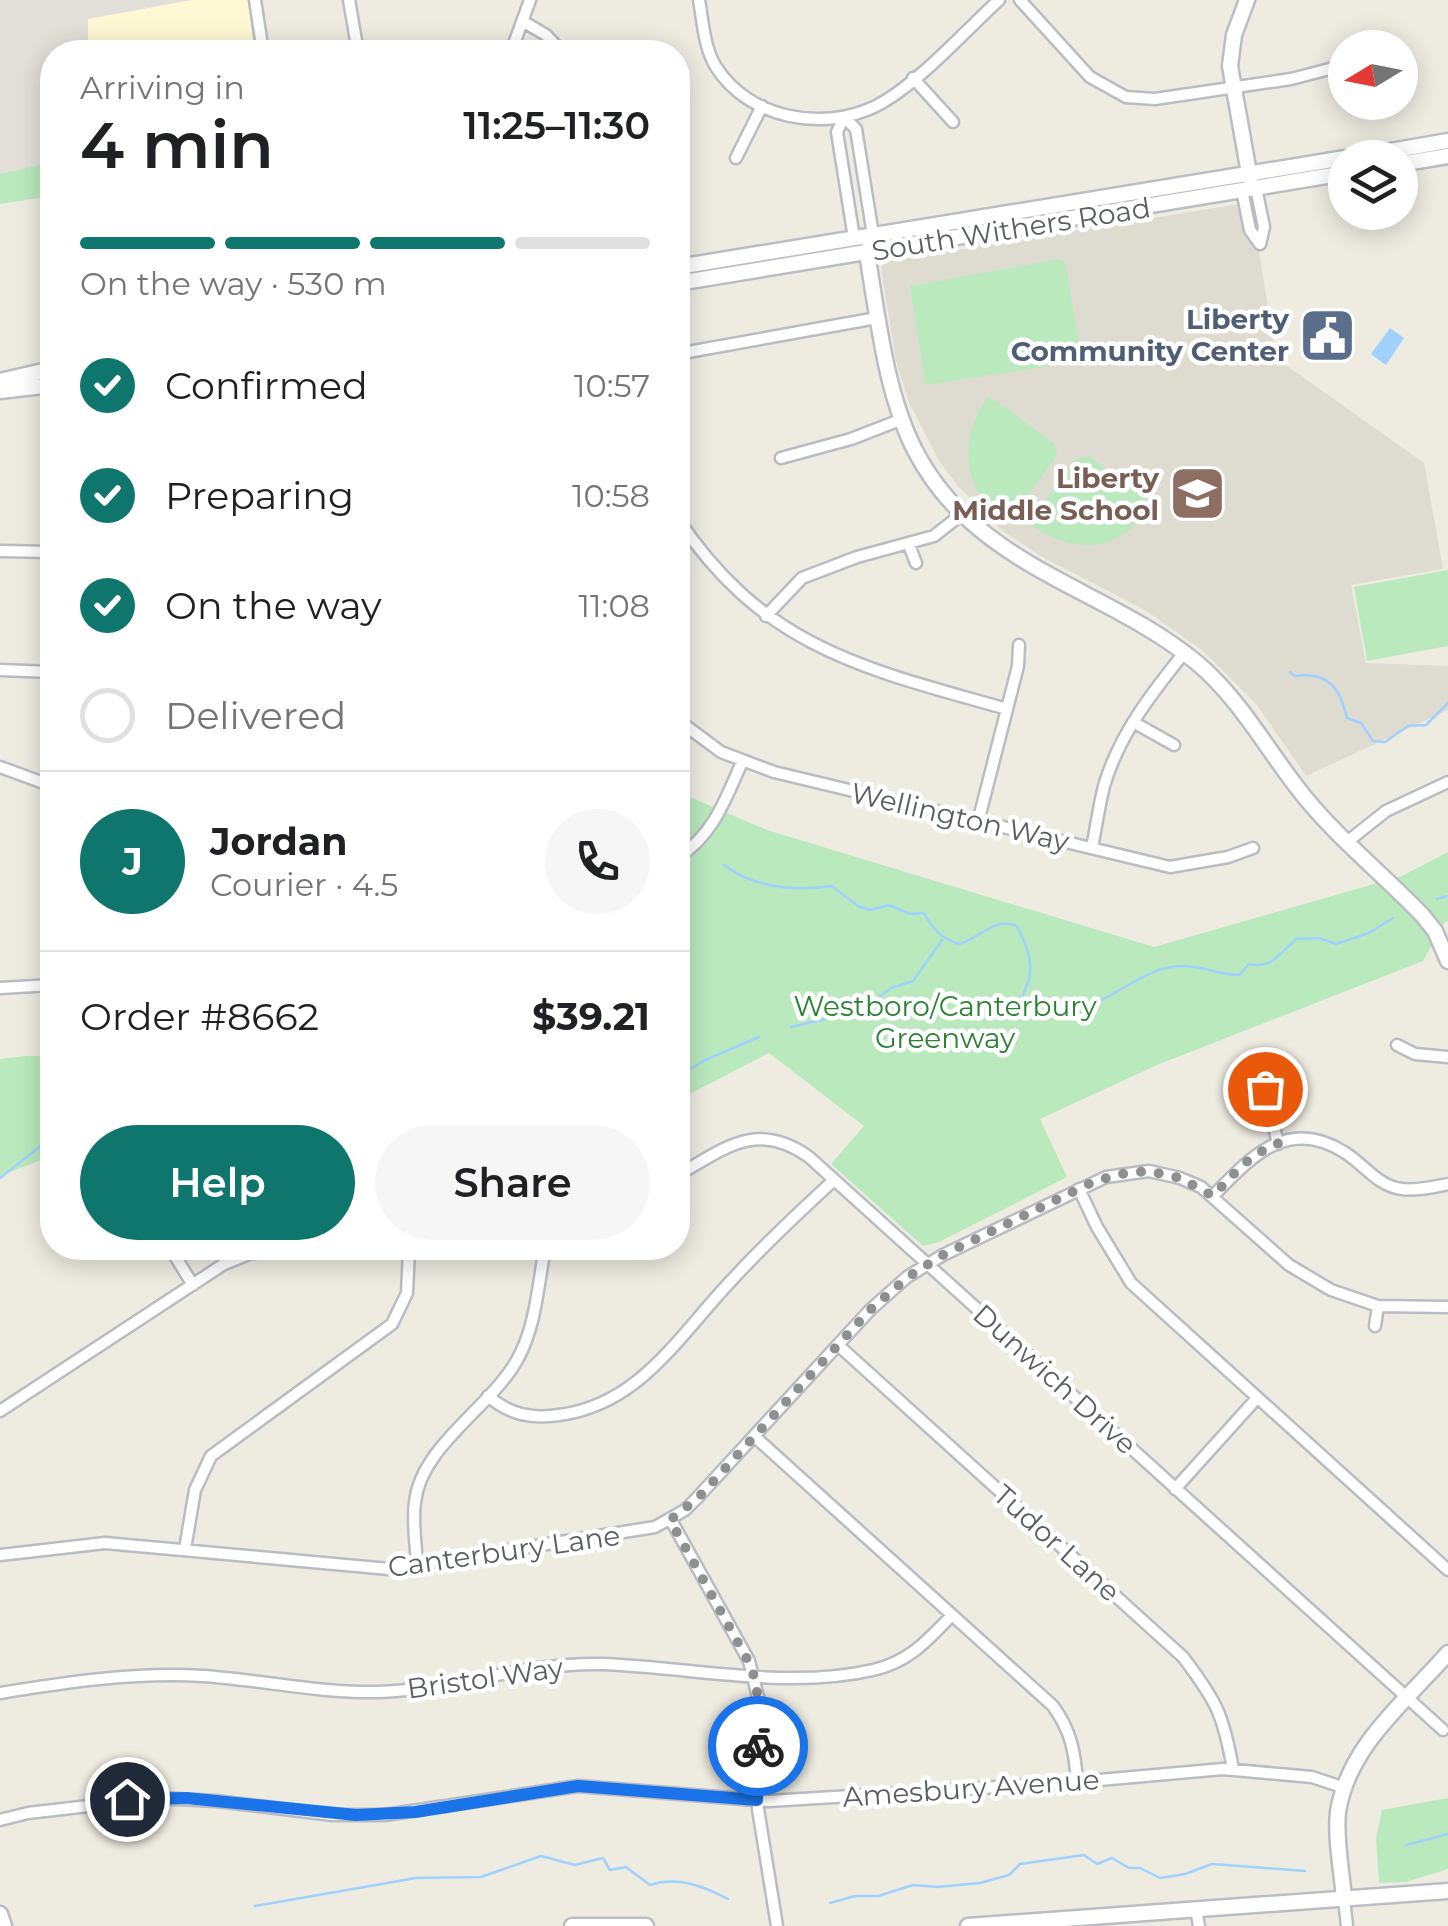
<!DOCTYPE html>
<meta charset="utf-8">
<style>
:root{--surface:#fff;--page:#f6f6f6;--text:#202124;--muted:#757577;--line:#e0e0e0;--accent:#0f766e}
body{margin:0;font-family:Montserrat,sans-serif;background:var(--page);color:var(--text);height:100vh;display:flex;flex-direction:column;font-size:38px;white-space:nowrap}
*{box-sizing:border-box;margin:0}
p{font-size:32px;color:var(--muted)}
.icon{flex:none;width:55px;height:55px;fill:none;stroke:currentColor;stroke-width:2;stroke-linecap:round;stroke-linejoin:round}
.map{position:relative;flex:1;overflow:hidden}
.panel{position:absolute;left:40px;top:40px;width:650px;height:1220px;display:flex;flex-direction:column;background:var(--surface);border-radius:40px;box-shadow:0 5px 25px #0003}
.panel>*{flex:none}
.needle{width:65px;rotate:260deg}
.tools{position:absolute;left:1328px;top:30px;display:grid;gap:20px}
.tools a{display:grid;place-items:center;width:90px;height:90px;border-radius:50%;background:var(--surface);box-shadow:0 5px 25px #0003;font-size:50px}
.pin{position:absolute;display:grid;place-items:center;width:85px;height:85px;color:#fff;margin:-42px;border:5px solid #fff;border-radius:50%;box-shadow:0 2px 10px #0007}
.courier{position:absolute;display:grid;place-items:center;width:100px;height:100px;margin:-50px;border:8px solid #1a73e8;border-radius:50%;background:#fff;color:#222;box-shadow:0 2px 12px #0007}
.overview em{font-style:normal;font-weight:600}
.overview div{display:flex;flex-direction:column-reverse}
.overview{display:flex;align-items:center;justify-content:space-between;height:170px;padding:0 40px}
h1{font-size:65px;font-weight:600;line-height:75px}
.bar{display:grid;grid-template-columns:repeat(4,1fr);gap:15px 10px;align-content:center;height:120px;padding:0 40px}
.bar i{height:12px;border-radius:8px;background:var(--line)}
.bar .active{background:var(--accent)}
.bar p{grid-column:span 4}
.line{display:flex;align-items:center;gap:25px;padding:0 40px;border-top:2px solid var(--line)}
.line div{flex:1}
.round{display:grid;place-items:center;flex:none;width:105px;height:105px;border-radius:52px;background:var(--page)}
ol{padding:0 40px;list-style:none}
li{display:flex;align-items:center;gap:30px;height:110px}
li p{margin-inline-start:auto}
li .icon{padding:10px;border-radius:50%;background:var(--accent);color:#fff;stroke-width:4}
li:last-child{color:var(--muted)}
li i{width:55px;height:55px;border:5px solid var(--line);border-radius:50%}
.cta{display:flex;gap:20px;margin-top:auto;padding:20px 40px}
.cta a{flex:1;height:115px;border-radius:60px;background:var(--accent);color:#fff;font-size:40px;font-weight:600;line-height:115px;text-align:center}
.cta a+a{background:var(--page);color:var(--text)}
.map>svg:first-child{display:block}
.commercial{fill:#fff8d5}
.industrial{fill:#e2dfd9}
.education{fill:#dedbd0}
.green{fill:#bae9bd}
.water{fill:#a0d1ff}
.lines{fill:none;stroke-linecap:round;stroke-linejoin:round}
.stream{stroke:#a0d1ff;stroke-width:2.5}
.canal{stroke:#a0d1ff;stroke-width:9}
.street-casing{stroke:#b9bcc2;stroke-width:15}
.secondary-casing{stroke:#babdc4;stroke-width:19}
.street{stroke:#fff;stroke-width:10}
.secondary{stroke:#fff;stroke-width:14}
.done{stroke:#8e9090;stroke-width:10;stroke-dasharray:0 18}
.route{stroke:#1a73e8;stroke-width:12}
.labels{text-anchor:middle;stroke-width:9;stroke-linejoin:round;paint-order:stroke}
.street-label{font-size:28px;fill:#5a5e64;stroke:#fff}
.service-label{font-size:28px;font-weight:bold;fill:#4e5e75;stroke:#fff;text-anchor:end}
.education-label{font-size:28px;font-weight:bold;fill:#785e54;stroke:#fff;text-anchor:end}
.park-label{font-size:28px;fill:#2b8233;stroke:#fff}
</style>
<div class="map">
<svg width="1448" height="1926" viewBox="0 0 1448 1926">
<rect width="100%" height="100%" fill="#eeece1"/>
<path class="commercial" d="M191 0H248L254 52H88L87 19Z"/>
<path class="industrial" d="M0 0H191L88 19V52H52V162L0 174Z"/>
<path class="education" d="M1251 202 1276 358 1424 463 1443 569 1351 585 1366 663 1448 666V710L1306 776 1257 705 1202 650 1145 610 1044 558 1004 532 958 486 939 461 908 400 896 360 881 268 885 262Z"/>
<path class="green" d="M52 162V196L0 204V174Z
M1059 259 1065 262 1082 361 926 385 910 286Z
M989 396 1055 444 1057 456 1009 520C960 495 958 436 989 396Z
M1089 456 1153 506C1118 552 1075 557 1029 523L1076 459Z
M1448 570V646L1367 661 1354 587Z
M678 792 767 830 1154 947 1402 876 1448 852V921L1444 923 1423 961 1157 1065 1040 1119 1067 1177 939 1242 923 1246 831 1164 864 1126 769 1053 678 1100V980L686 970 678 961Z
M26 1056H52V1156L0 1176V1059Z
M1448 1798V1869L1406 1882 1379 1883 1376 1838 1382 1810Z"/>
<path class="water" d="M1390 328 1404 338 1386 365 1371 354Z"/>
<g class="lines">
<path class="stream" d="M1290 672 1295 676C1329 671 1340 689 1347 718L1361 723 1373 741 1385 742 1408 726 1426 725 1448 703
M724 865C754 888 795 891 832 886L858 906 870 910 889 905 910 914 924 913C933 930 941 938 959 944 981 938 993 917 1017 926 1024 940 1032 957 1030 974 1029 985 1021 993 1022 1005 1045 1016 1075 1022 1095 1003 1123 991 1152 965 1183 966 1203 966 1219 975 1239 975L1249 964C1271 969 1281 953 1296 939L1319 938 1336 944 1369 933 1393 918
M1437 899 1448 896
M791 1027 843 1015 872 1002 891 988 913 981 942 940
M678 1077 703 1061 759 1037
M0 1178 52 1137
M1406 1845 1448 1834
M830 1903 855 1896H878L913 1885 937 1887 980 1883 1009 1875 1020 1864 1084 1855 1097 1864 1112 1858 1129 1868H1140L1160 1878 1185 1874 1212 1864 1305 1871
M255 1906 416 1878 481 1877 541 1856 575 1865 603 1858 610 1870 626 1867 650 1885C678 1876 703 1886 728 1899"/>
<path class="canal" d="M678 839 680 840"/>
<defs>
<path id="street" d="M255 0 263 52
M349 0 358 52
M699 0C703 22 704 48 716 67 749 119 823 132 876 106 917 85 964 32 999 0
M1020 0 1090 77 1126 97 1155 99 1291 79 1345 65
M524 22 546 35 562 52
M511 52 530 0
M913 78 953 122
M736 158 762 106
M1256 188 1264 227 1260 244
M1242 190 1250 230 1260 244
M854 238 837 132 844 117 856 129 873 235
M678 358 688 352 877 318
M781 458 851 439 900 420
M678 519C765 649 866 669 1007 709
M909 545 916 563
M0 551 52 552
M766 616 802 578 857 557 934 536 962 514
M0 670 52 672
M678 720 721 752 774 772 1170 867 1228 857 1253 848
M1133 722 1174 745
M0 767 52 786
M978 822 1018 666 1019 645
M1347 842 1386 811 1448 782
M1092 848C1096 827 1099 806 1104 786 1119 735 1151 694 1184 653
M678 857C713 836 726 798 742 762
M0 988 52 985
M1397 1045 1415 1054 1448 1057
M1265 1089 1278 1144
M678 1175C725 1148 757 1120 809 1157L1443 1730
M1079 1189 1097 1227 1131 1283 1448 1570
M1213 1196C1250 1158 1287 1116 1344 1152 1364 1164 1377 1186 1402 1189 1416 1191 1434 1187 1448 1184
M170 1248 193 1285
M1375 1326 1378 1306
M838 1345 1183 1657C1217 1702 1223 1714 1233 1769
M488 1396C510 1415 532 1419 559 1415 639 1405 678 1337 730 1282 763 1246 798 1213 834 1180
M0 1411 224 1264 249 1254 270 1250H525L545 1248
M754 1436 1053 1706C1071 1731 1075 1752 1077 1782
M1175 1489 1257 1398
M671 1520 749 1661 758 1697V1809L777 1926
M185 1549 195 1490 211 1456 392 1324 407 1293 409 1250
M0 1555 105 1543 389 1569 655 1527 685 1510 697 1498 870 1310 907 1277 943 1255 1106 1177 1149 1171 1180 1178 1201 1187 1289 1265 1331 1290 1378 1306 1448 1307
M417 1564C416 1544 412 1522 415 1502 421 1446 491 1407 517 1360 536 1327 538 1284 545 1248
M0 1693C67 1682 135 1672 203 1676 261 1680 318 1693 377 1692 452 1690 526 1662 602 1664 690 1667 786 1690 873 1670 909 1662 928 1640 952 1615
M0 1820 28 1813 157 1798 216 1801 333 1815H385L578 1786 769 1801 1077 1782 1223 1769 1312 1777 1345 1788
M1344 1899 1347 1926
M1196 1909 1199 1926"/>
<path id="secondary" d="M1247 0 1234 35 1230 66 1250 179
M1350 158 1448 141
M1400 164 1448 156
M873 235 867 253C892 411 899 495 1053 577 1102 604 1152 626 1196 662 1238 697 1263 743 1296 786 1332 834 1381 872 1423 916L1435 931 1448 961
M678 267 1345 158
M678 283 1345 173
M0 381 52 369
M0 391 52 385
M1344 1899C1342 1872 1335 1839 1338 1812 1348 1746 1406 1701 1448 1653
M0 1914 4 1926
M572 1926H646
M968 1926 1448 1891"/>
</defs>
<use href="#street" class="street-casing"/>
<use href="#secondary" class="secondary-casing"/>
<use href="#street" class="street"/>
<use href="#secondary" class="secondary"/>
</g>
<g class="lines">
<path class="done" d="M758 1746V1697L752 1668 670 1520 698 1498 870 1310 908 1277 943 1255 1093 1182 1120 1174 1149 1171 1180 1178 1213 1196C1233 1175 1249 1154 1278 1144L1265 1089"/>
<path class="route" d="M127 1799 186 1798 356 1815 415 1812 578 1786 757 1800 758 1746"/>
</g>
<defs>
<symbol id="civic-square" viewBox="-11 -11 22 22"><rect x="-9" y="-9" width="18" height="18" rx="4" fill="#5c6f8a" stroke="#fff"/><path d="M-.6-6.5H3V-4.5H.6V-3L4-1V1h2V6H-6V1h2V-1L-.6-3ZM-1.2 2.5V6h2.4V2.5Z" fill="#fff"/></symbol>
<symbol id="school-square" viewBox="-11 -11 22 22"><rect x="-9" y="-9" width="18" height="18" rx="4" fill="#8d6e63" stroke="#fff"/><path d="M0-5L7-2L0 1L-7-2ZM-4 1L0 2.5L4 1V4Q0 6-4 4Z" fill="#fff"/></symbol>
</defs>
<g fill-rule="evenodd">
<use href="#civic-square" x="1296" y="304" width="63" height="63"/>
<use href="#school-square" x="1166" y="462" width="63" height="63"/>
</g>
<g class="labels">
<g class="street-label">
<text transform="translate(1011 229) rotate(-9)" y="10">South Withers Road</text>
<text transform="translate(960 817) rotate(13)" y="10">Wellington Way</text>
<text transform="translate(1055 1379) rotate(42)" y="10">Dunwich Drive</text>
<text transform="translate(1057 1543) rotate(42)" y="10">Tudor Lane</text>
<text transform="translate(504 1551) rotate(-8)" y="10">Canterbury Lane</text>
<text transform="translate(485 1678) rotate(-8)" y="10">Bristol Way</text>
<text transform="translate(971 1788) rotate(-4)" y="10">Amesbury Avenue</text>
</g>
<g class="service-label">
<text x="1289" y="329">Liberty<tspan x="1289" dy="32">Community Center</tspan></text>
</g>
<g class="education-label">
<text x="1159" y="488">Liberty<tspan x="1159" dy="32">Middle School</tspan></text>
</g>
<g class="park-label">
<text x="945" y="1016">Westboro/Canterbury<tspan x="945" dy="32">Greenway</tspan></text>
</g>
</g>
</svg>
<div class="tools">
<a><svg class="needle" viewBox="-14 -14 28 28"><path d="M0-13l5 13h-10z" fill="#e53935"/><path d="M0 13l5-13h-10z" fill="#757577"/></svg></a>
<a><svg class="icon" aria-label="layers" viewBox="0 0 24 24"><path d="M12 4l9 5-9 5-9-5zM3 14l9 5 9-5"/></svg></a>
</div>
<div class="pin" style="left:1265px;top:1089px;background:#ea580c"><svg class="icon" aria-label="bag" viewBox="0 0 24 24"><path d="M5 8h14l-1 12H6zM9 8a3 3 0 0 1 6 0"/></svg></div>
<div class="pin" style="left:127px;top:1799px;background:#1f2937"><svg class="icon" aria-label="home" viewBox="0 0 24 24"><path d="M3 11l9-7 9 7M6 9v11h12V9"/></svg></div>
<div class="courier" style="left:758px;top:1746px"><svg class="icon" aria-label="bike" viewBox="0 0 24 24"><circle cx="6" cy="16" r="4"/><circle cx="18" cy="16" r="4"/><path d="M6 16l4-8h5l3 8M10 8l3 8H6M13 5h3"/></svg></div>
<section class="panel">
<div class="overview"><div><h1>4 min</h1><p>Arriving in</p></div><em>11:25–11:30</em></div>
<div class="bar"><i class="active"></i><i class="active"></i><i class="active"></i><i></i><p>On the way · 530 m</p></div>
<ol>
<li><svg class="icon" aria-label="check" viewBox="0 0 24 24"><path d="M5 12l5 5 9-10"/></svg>Confirmed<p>10:57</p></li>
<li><svg class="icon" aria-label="check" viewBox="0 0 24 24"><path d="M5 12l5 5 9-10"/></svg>Preparing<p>10:58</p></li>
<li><svg class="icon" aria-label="check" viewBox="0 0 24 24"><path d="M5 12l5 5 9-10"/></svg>On the way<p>11:08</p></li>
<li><i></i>Delivered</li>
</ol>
<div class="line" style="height:180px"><b class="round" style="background:var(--accent);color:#fff">J</b><div><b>Jordan</b><p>Courier · 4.5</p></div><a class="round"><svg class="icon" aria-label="phone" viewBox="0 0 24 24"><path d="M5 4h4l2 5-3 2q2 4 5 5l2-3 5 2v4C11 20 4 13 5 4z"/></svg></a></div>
<div class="line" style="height:130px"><div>Order #8662</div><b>$39.21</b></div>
<div class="cta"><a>Help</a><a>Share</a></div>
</section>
</div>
